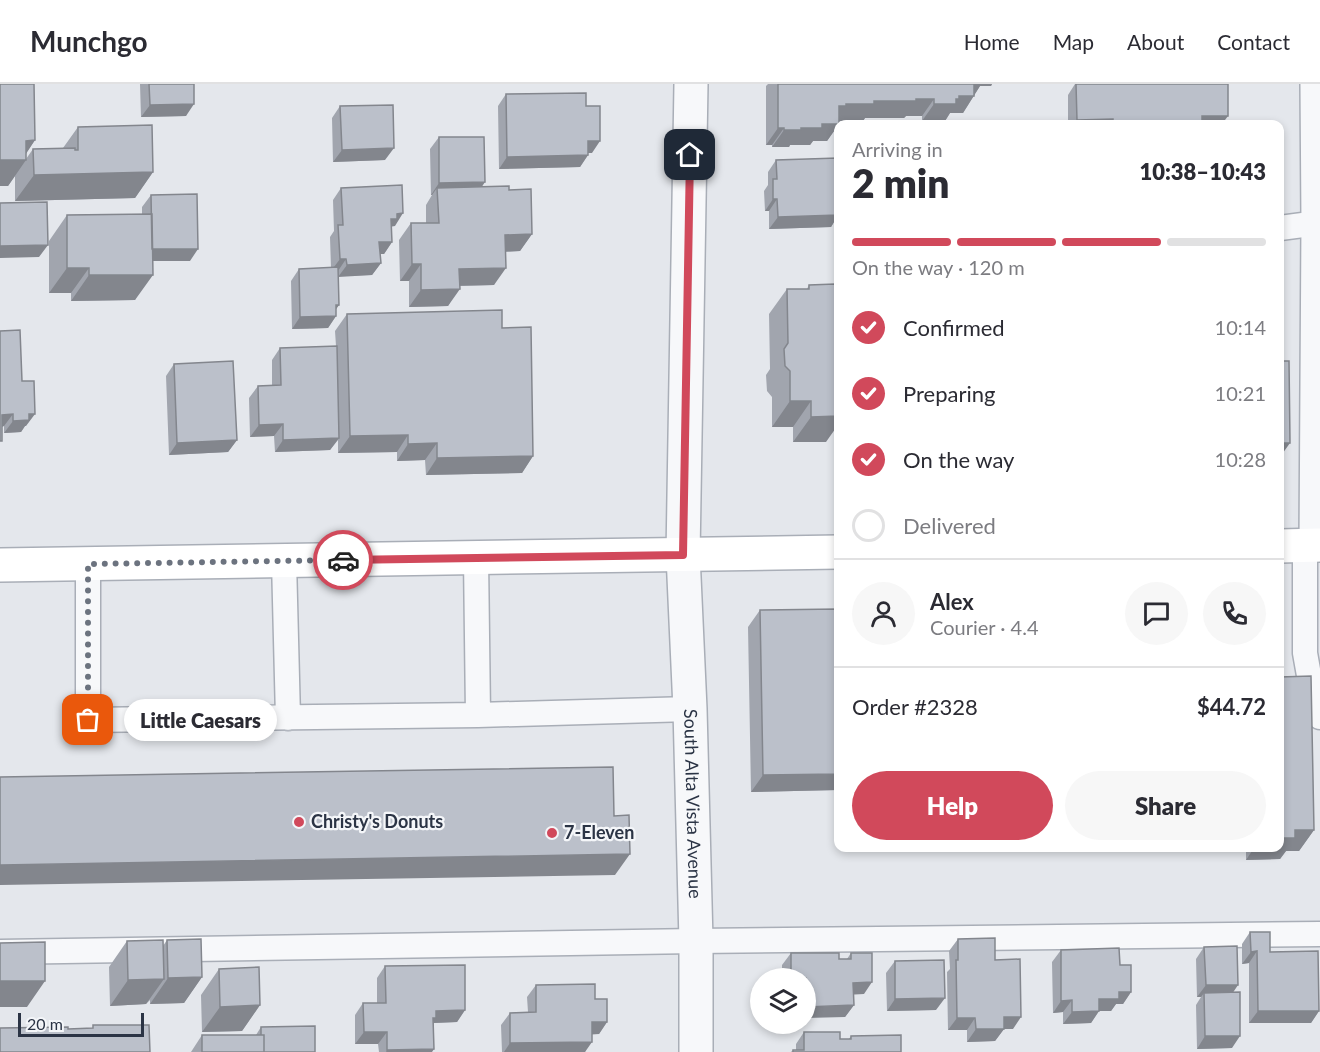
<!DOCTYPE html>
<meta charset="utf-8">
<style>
:root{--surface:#fff;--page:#f7f7f7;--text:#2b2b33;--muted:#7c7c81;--line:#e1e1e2;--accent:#d1495b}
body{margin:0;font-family:Lato,sans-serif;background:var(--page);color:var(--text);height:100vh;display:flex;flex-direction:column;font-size:22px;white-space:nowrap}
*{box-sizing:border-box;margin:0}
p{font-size:20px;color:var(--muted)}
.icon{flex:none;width:33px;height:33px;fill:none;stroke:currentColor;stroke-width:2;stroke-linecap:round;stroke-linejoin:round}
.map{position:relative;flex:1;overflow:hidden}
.details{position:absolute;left:834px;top:36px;width:450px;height:732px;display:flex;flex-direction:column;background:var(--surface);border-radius:12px;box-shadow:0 3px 9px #0003}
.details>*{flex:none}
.buttons{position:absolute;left:750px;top:884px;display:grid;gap:12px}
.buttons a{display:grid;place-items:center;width:66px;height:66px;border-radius:50%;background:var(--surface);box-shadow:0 3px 9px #0003;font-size:30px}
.scale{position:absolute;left:18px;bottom:15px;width:126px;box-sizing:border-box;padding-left:6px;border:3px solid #2b3445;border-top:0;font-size:16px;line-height:21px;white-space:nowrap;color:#2b3445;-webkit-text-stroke:4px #f4f6f9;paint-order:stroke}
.pin{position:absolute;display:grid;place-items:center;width:51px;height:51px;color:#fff;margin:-26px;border-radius:12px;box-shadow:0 3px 9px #0006}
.courier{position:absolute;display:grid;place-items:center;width:60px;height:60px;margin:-30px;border:4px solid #d1495b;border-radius:50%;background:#fff;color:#222;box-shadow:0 2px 8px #0007}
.bubble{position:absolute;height:42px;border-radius:21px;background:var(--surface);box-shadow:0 3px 9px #0003;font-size:20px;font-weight:800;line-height:42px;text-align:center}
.summary em{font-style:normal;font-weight:800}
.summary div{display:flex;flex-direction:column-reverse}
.summary{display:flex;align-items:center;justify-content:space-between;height:102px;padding:0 18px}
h1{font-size:39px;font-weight:800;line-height:45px}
.bar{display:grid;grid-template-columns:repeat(4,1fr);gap:9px 6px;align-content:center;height:72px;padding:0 18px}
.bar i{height:8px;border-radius:4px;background:var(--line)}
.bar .on{background:var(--accent)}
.bar p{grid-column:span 4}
.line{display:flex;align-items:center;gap:15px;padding:0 18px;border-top:2px solid var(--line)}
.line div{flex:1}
.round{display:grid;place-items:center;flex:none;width:63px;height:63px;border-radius:32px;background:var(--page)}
ol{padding:0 18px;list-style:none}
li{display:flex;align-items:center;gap:18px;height:66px}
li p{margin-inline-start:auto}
li .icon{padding:6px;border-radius:50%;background:var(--accent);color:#fff;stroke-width:4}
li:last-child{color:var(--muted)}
li i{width:33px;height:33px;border:3px solid var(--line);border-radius:50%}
.cta{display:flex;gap:12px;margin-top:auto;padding:12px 18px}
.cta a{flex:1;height:69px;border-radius:36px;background:var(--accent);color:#fff;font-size:24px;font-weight:800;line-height:69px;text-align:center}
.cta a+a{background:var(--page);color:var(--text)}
header{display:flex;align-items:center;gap:36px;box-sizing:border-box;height:84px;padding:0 30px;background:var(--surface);border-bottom:2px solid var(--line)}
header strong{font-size:28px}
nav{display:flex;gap:33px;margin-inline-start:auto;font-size:21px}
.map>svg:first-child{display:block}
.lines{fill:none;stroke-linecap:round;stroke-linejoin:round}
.lane-casing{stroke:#a9aeb7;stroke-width:27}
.street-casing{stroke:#a9aeb7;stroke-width:36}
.secondary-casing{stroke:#a9aeb7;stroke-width:36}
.lane{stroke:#f7f8fa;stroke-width:24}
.street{stroke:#f7f8fa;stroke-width:33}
.secondary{stroke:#fff;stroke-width:33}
.wall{fill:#a1a5ae}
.shaded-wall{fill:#83868d}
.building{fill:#bbc0ca;stroke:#83868d;stroke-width:1.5}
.done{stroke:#6c737f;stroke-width:6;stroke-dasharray:0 10.8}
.route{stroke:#d1495b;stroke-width:8}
.poi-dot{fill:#d1495b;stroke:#f4f6f9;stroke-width:2}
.labels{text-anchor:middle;stroke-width:4.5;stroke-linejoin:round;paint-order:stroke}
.street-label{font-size:18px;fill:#2b3445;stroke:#f4f6f9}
.poi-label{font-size:18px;font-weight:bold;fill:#2b3445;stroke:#f4f6f9;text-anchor:start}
</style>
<header>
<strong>Munchgo</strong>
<nav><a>Home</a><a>Map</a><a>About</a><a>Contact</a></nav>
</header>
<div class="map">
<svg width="1320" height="968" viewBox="0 0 1320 968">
<rect width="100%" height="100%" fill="#e4e7ec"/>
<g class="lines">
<defs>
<path id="lane" d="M1280 144 1318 139
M1305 462V569L1313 614 1320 633
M476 474 478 631
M284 477 288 634
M88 480V636L478 631 690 625
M0 868 696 857 1320 850"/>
<g id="street">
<path id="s1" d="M691 0 683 471 690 625 696 857V968"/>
<path d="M1316 461 1318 139 1317 0"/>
</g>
<path id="secondary" d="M1280 462 1320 461
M0 481 838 468"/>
</defs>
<use href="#lane" class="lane-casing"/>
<use href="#street" class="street-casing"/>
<use href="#secondary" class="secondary-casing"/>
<use href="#lane" class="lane"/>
<use href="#street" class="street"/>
<use href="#secondary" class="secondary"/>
</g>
<path class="wall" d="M0 0 35 56 26 69V75L33 65 63 64 78 43 153 88 135 114 15 117V92L8 102H0Z
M140 0H194L186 32 141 33Z
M768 0H992L991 2H980L963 29H950L945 37H922V32H906L904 34H865L863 37H839V40L827 57H813L810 61H790L789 63H772V61H766V2Z
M1075 0H1228L1222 40H1068V11Z
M506 10 586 22 592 69H588V71L580 83 499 85 498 22Z
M340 22 385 76 333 78 332 34Z
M439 53 482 103 509 106 532 150 520 167 505 168 494 201 459 202 448 222 409 223V197H400L399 156 411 139H426V121L432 111H431L430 65Z
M838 74V132L831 143 769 145V127H765L764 107 768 101V88L776 76Z
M341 104 395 142 391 143 392 158 384 170H380L381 179 372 191 338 192 339 221 336 225V232L328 244 292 245 291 197 299 185 331 184 330 153 334 147 333 116Z
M151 111 190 177H153L135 216 71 217V209H49V157L67 131 142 130V123Z
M809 201 826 358H793V343H772V313L767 307 766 291 770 285 769 230 787 205H807Z
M347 230 502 244 533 372 522 389 426 391 425 376 397 377V368L338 369V356L330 366 275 368 274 352 250 353 249 314 258 302 272 301V276L280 264 336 262 335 247Z
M0 247 22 297 26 342H25L21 348 4 349V342L2 343Z
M174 280 237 356 228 368 169 371 166 292Z
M760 526 838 706 751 708 748 543Z
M1314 746 1299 767H1286L1280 775 1246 776V764H1280Z
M1250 848 1319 927 1311 939H1249V879L1242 880V860Z
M958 855 995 876 1013 945H1004L995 957 967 958V946H948L947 888 950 885 949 867Z
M167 856 202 893 184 919 150 920V916L146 920 110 922 109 883 127 857 163 862Z
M1204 863 1233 909 1232 964 1197 965 1196 921 1201 913H1197L1196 875Z
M1061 866 1120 881 1131 908 1123 920H1116L1111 927H1099L1091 939 1063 940V928L1053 929 1052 878Z
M791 869 839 875H847L851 869 864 910H853L854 921 845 933 806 894H782V881Z
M895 877 936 926 887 927 886 889Z
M385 882 465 926 457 938 434 939 432 968H379L378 960H355V931L363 919H377V894Z
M219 885 260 921 242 947 202 948 201 911Z
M536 901 595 915 607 938 599 950H592L585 968H502L501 941 510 929 528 928 527 913Z
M261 943 315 968H191L202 951H256Z
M804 948 840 955H849L851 952 901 968H791L793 966H796V960Z"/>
<path class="shaded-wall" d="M971 0H992L991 2H980L963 29H950L945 37H922L934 20Z
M916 15H934L922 32H906L904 34H865L863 37H836L839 22 846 20 874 17Z
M194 20 186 32 141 33 150 21Z
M1202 32H1228L1222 40H1196Z
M1113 35 1109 40H1074L1077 36Z
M1126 37 1123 40H1111L1113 38Z
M822 40H839L827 57H813L810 61H790L789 63H772L784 46Z
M778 44H784L772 61H766Z
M35 56 22 76H26L8 102H0V76L26 57Z
M588 57H600L592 69H580Z
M394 64 385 76 333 78 342 66Z
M588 71 580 83 499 85 507 73Z
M153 88 135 114 15 117 34 91Z
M485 98 477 110 437 104 432 111H431L439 99Z
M773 115H777L769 127H765Z
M403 129 395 142H392L388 147 391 135 397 130Z
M838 131 831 143 769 145 778 133Z
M532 150 520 167 493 168 505 151Z
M379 158H392L384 170H371Z
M48 161 39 173 0 174V162Z
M152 165H198L190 177H143Z
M340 175H346L338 187H331Z
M381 179 372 191 338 193 347 181Z
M412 180H421L409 197H400Z
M67 184H89L71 209H49Z
M506 184 494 201 447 202 459 185Z
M89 191H153L135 216 71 217Z
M460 205 448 222 409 223 421 206Z
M336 221H339L331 232H336L328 244 292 245 300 233Z
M790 317H811L793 343H772Z
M838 321V341L826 358H793L811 333Z
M13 330 4 342 0 343 2 331Z
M29 330H35L26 342H25L21 348 4 349 13 337Z
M283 340 274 352 250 353 259 341Z
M408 351 397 368 338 369 350 352Z
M339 354 330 366 275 368 283 356Z
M237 356 228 368 169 371 177 359Z
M437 359 425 376 397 377 408 360Z
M1280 359H1290L1280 373Z
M533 372 522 389 426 391 437 374Z
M838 690V706L751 708 763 691Z
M1295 746H1314L1299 767H1286L1280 775 1246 776 1254 764H1280V754Z
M630 770 615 791 0 801V781Z
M1257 867 1249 879 1242 880 1251 868Z
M202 893 184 919 150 920 168 894Z
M164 895 146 920 110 922 128 896Z
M0 897H45L27 923H0Z
M872 898 864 910 845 911 853 899Z
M1206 901H1238L1230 913 1204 909 1201 913H1197Z
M1119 908H1131L1123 920H1116L1111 927H1099L1091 939 1063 940 1072 928 1099 915Z
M945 914 936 926 887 927 895 915Z
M1072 916 1063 928 1053 929 1061 917Z
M260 921 242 947 202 948 220 923Z
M854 921 845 933 806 934V923Z
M465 926 457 938 433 939 428 946 436 927Z
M1258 927H1319L1311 939H1249Z
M1004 933H1021L1013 945H1004L995 957 967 958 976 945Z
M957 934H975L967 946H948Z
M592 938H607L599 950 584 951Z
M364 948H387L378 960H355Z
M1205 952H1240L1232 964 1197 965Z
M592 958 585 968H504L510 959Z
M434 965 432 968H386L387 966Z"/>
<path class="building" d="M0 0H34L35 56 26 57V76H0Z
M149 0H194V20L150 21Z
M778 0H981H974V12H959V15H956V20H934V15H916V17H874V20H846V22H839V40H822V44H801V46H784V44H778Z
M1076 0H1228V32H1202V40H1126V37L1113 38V35L1077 36Z
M586 9V22H600V57H588V71L507 73 506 10Z
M393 21 394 64 342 66 340 22Z
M152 41 153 88 34 91 33 65 75 64V66H78V43Z
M439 53H484L485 98 439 99Z
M838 74V131L778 133 777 115H773V95H777L776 76Z
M402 101 403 129 397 130V135H391L392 158H379L381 179 347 181 346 175H340L338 141H343L341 104Z
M509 102V106L531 105 532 150 505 151 506 184 459 185 460 205 421 206V180H412L411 139H439L437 104Z
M197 110 198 165H152L151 111Z
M47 118 48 161 0 162V119Z
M152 130 153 191H89V184H67V131Z
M338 183 339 221H336V232L300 233 299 185Z
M835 200V207H838V332L811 333V317H790V287L785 282 784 265 788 259 787 205H809V201Z
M502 226V244L531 243 533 372 437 374V359L408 360V351L350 352 347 230Z
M20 246 22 297H34L35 330H29V336L13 337V330L2 331V357H0V247Z
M337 262 339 354 283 356V340L259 341 258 302 281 301 280 264Z
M233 277 237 356 177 359 174 280Z
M1280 277H1289L1290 359H1280Z
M838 525V690L763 691 760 526Z
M1311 592 1314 746H1295V754H1280V593Z
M613 683 614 732 629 731 630 770 0 781V693Z
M1250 848H1270V868L1318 867 1319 927H1258L1257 867 1251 868Z
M995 854V876L1020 875 1021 933H1004V945H976L975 934H957L956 876H958V855Z
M201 855 202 893 168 894 167 856Z
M163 856 164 895 128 896 127 857Z
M45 858V897H0V859Z
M1237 862 1238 901H1206L1204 863Z
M1119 864 1120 881H1131V908H1119V915H1099V927L1072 928V916L1061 917V866Z
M791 869H839V875H851V869H872V898L853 899 854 921 806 923V894H791Z
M944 876 945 914 895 915V877Z
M465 881V926L436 927V934H433L434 965 387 966V948H364L363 919H386L385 882Z
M259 883 260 921 220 923 219 885Z
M595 900V915H607V938H592V958L510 959V929L536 928V901Z
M1240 908V952H1205L1204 909Z
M93 941H149L150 968H0V944L68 943V945L93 944Z
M315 942V968H264V951H261V943Z
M804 948H840V955H851V952L901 951V968H793V966H804Z
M202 951H264V968H202Z"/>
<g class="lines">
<path class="done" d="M88 636V480L343 476"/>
<path class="route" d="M343 476 683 471 690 71"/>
</g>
<g class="poi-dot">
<circle cx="299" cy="738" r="6"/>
<circle cx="552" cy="749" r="6"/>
</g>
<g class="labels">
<g class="street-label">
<text dy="6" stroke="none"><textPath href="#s1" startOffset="720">South Alta Vista Avenue</textPath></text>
</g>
<g class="poi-label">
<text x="311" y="744">Christy's Donuts</text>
<text x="564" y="755">7-Eleven</text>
</g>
</g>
</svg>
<div class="buttons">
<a><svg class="icon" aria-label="layers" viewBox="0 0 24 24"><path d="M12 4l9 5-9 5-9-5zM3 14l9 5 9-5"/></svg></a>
</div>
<div class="scale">20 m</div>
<div class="pin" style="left:88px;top:636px;background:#ea580c"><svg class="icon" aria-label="bag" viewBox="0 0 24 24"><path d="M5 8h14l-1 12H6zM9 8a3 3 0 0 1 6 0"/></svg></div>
<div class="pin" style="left:690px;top:71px;background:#1f2937"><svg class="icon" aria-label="home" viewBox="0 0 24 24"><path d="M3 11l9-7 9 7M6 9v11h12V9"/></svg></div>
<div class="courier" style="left:343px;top:476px"><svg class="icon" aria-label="car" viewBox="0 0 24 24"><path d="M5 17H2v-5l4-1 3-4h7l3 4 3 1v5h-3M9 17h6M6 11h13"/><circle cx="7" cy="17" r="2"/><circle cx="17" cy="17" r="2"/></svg></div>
<div class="bubble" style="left:124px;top:615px;width:153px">Little Caesars</div>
<section class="details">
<div class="summary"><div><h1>2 min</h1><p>Arriving in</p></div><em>10:38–10:43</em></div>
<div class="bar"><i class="on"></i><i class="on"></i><i class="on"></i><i></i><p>On the way · 120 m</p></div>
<ol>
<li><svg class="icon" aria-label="check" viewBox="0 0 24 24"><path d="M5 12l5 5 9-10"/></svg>Confirmed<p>10:14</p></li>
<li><svg class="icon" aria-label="check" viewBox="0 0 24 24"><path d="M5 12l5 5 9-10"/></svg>Preparing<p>10:21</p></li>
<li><svg class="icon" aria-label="check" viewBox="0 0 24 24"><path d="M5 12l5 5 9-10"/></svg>On the way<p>10:28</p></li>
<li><i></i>Delivered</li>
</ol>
<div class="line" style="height:108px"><a class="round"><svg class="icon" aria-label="person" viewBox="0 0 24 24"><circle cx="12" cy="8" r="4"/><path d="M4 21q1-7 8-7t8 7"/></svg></a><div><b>Alex</b><p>Courier · 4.4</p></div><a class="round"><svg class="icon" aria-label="chat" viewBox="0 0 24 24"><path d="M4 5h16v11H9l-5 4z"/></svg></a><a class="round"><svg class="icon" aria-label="phone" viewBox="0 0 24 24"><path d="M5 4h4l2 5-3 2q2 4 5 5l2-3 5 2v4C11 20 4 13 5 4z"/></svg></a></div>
<div class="line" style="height:78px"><div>Order #2328</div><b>$44.72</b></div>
<div class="cta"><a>Help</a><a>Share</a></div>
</section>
</div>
